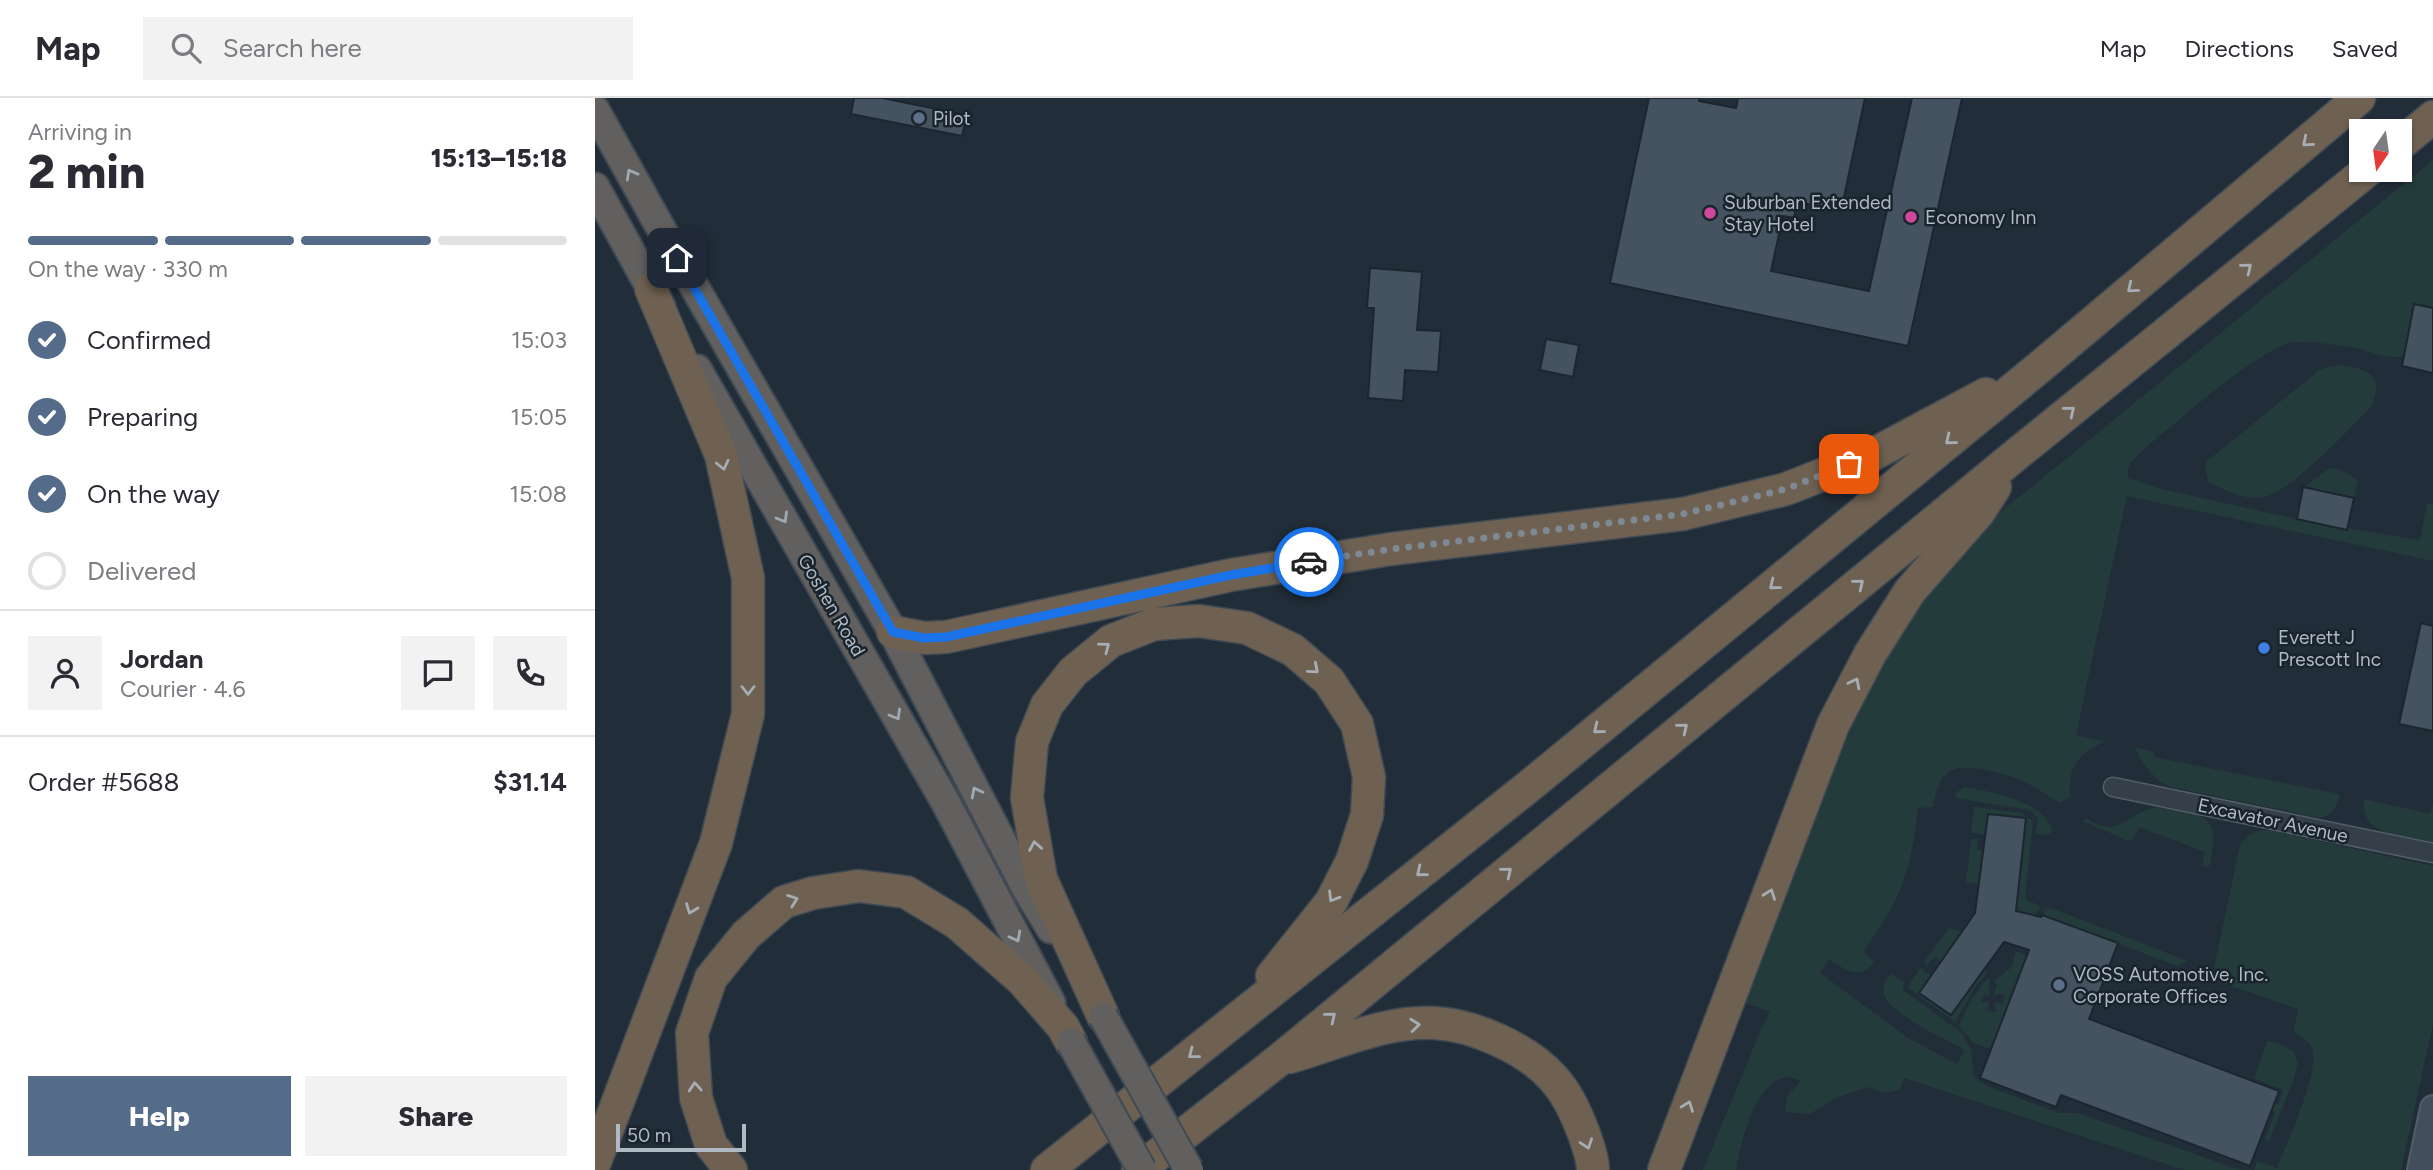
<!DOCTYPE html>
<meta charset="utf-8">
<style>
:root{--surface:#fff;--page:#f2f2f3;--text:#2b2b33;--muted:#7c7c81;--line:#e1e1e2;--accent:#546b8a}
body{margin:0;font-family:Figtree,sans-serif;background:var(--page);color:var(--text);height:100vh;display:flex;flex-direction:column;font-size:26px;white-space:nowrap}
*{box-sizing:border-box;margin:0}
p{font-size:23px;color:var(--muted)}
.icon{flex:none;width:38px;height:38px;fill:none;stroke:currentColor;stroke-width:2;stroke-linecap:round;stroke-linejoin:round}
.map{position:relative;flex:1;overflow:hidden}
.details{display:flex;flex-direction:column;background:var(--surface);width:595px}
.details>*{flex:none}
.needle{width:46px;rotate:193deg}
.controls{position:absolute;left:1754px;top:21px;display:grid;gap:14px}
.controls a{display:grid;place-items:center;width:63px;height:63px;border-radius:0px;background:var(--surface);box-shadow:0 2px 5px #0004;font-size:35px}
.scale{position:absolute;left:21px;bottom:18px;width:130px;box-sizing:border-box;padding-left:7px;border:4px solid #b0bac5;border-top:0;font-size:19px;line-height:24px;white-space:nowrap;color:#b0bac5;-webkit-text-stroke:5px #1a242d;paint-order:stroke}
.pin{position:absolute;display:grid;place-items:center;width:60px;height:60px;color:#fff;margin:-30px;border-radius:14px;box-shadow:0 4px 10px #0006}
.courier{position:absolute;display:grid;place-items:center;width:70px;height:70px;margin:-35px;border:5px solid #1a73e8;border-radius:50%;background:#fff;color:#222;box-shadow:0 2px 9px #0007}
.overview em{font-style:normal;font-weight:800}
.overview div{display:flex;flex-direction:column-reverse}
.overview{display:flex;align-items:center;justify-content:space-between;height:119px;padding:0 28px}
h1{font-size:46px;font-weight:800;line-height:52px}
.bar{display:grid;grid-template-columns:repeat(4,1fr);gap:10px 7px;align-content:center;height:84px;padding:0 28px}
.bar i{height:9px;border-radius:5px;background:var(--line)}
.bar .current{background:var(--accent)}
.bar p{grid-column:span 4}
.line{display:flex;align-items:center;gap:18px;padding:0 28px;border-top:2px solid var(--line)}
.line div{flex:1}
.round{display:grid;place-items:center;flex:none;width:74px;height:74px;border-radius:0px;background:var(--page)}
ol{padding:0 28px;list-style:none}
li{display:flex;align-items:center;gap:21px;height:77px}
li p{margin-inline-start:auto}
li .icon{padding:7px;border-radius:50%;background:var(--accent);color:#fff;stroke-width:4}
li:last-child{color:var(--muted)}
li i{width:38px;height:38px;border:4px solid var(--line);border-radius:50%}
.cta{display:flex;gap:14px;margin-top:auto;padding:14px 28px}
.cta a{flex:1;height:80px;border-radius:0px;background:var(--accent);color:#fff;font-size:28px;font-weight:800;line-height:80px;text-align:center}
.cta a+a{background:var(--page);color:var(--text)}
header{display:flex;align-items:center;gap:42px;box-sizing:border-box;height:98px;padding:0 35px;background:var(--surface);border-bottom:2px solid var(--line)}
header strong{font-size:33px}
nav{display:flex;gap:38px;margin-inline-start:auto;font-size:24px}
.search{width:490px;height:63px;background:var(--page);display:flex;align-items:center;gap:18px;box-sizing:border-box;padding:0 24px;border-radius:0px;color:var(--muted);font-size:26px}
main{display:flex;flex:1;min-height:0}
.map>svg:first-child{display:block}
.green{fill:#243b3b}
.building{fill:#455360;stroke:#1c2630;stroke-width:2}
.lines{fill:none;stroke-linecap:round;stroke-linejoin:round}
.minor-casing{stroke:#535d67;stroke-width:21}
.secondary-casing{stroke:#535d67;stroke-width:28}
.trunk-casing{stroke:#404a54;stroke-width:32}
.motorway-casing{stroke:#404a54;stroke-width:35}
.minor{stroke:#353f49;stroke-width:18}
.secondary{stroke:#434e5c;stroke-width:24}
.trunk{stroke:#61605e;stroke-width:28}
.motorway{stroke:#6f6152;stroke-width:32}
.trunk-bridge-casing{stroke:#404a54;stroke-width:32;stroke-linecap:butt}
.trunk-bridge{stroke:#61605e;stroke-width:28}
.oneway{stroke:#a6adb4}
.oneway2{stroke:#a0a8b0}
.done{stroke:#7e8994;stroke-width:7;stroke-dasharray:0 12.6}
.route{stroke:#1a73e8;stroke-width:9}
.service-dot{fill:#5c6f8a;stroke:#1a242d;stroke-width:2.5}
.hotel-dot{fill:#d1479c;stroke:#1a242d;stroke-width:2.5}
.shop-dot{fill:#3f7fe0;stroke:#1a242d;stroke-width:2.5}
.labels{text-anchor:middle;stroke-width:5;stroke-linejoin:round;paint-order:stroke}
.poi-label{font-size:19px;fill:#b0bac5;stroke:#1a242d;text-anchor:start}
.street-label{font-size:19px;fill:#b0bac5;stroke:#1a242d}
</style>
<header>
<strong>Map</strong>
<div class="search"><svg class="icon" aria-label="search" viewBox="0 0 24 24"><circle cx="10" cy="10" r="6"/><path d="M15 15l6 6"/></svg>Search here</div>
<nav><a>Map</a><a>Directions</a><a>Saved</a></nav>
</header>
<main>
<section class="details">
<div class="overview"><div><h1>2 min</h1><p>Arriving in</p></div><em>15:13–15:18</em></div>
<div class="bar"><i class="current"></i><i class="current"></i><i class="current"></i><i></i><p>On the way · 330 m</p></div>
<ol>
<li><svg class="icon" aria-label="check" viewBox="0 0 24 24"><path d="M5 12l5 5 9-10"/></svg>Confirmed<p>15:03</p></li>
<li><svg class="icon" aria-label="check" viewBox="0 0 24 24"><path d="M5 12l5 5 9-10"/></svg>Preparing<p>15:05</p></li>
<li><svg class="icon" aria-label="check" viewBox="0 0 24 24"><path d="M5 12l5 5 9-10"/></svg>On the way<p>15:08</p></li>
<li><i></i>Delivered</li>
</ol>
<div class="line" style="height:126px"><a class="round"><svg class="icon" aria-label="person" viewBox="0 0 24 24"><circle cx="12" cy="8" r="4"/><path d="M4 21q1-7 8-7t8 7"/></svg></a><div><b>Jordan</b><p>Courier · 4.6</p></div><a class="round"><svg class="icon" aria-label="chat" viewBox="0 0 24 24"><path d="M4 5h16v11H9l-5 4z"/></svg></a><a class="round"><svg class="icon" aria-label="phone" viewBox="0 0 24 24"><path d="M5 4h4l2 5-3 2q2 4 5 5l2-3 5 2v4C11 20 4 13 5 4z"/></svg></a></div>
<div class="line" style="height:91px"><div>Order #5688</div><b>$31.14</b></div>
<div class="cta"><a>Help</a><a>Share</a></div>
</section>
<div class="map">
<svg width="1838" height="1072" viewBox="0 0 1838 1072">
<rect width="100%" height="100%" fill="#212d38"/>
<path class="green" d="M1838 62V210L1809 258C1793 262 1777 254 1762 250 1743 247 1721 244 1702 244 1670 244 1577 329 1548 352 1540 361 1529 367 1534 380L1563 390 1751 432 1753 430 1825 442 1832 405 1838 406V463L1532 398 1481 637 1509 643C1503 648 1495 650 1489 656 1477 666 1472 684 1476 699L1464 705C1437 687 1427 680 1395 673 1358 665 1344 670 1338 709L1323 710C1316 775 1306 801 1268 854L1278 862V866C1263 882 1249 871 1234 861L1225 875 1313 940 1362 966 1370 952C1351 942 1301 918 1291 901 1286 892 1289 883 1296 876L1309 884 1308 892 1367 935 1376 952 1379 979 1392 988 1464 1015H1483L1645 1072H1590L1309 980 1305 992 1290 995 1272 989 1241 1000 1215 1016 1190 1014 1192 998 1206 983C1164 961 1146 1045 1141 1072H1108L1167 929 1175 914 1151 905 1251 641 1270 600 1313 520 1386 430Z
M1744 267C1773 271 1791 276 1776 309 1754 331 1693 398 1664 400 1649 401 1625 391 1613 383L1610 370 1612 363 1722 274 1731 269Z
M1735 370 1746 372 1763 382 1759 400 1709 389Z
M1539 649 1559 654V659L1745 696C1742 709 1738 717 1725 720L1576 689C1559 683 1547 664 1539 649Z
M1369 689C1394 693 1454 704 1457 734L1452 737 1441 735 1443 720 1434 712 1360 700 1362 694Z
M1769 701 1835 716 1838 706V745C1810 738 1765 740 1769 701Z
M1379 709 1426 715 1438 723 1430 801 1445 808 1438 823 1421 817 1431 720 1393 716 1390 737 1376 734Z
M1562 709C1608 718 1626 712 1615 767L1612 769 1607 768 1610 754 1544 729 1538 742 1534 743 1487 723 1492 720C1523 744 1534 713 1562 709Z
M1673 732 1838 768V926L1806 1072H1659L1662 1063 1682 1070C1691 1046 1728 969 1716 948 1712 942 1705 938 1699 934L1703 911 1630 886 1619 870 1645 747C1653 735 1659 733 1673 732Z
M1376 741H1383L1382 752 1389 753 1385 784 1382 786 1371 784Z
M1454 810 1459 811 1593 863 1582 868 1448 817 1450 811Z
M1354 830 1367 834 1346 864 1340 859 1331 868 1329 864Z
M1421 853 1432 858 1396 951 1378 945 1364 928 1377 900 1394 879V898L1388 897 1387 904H1393L1395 902 1392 913 1401 914 1399 902 1401 905 1408 906 1409 897 1402 896 1398 899 1402 887 1399 883 1417 869Z
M1325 870 1337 878 1325 895 1356 917 1389 871 1393 874 1380 889 1360 924 1312 889Z
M1672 943 1685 946 1698 953 1703 965 1699 981 1674 1044 1670 1042 1680 1014 1677 1012 1679 1005 1683 1006 1688 992 1659 980Z"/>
<path class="building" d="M259 0H287L372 17 367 38 256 16Z
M1054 0H1105L1104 3 1141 10 1143 0H1270L1246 113 1202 104 1199 120 1188 118 1176 173 1274 193 1317 0H1367L1313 248 1015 185Z
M775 170 827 174 822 232 846 233 843 274 810 272 808 303 773 300 779 210H772Z
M1819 206 1838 210V275L1807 268Z
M951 241 984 247 978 279 945 272Z
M1708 389 1759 400 1752 432 1702 421Z
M1826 525 1838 528V633L1804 626Z
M1393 716 1431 720 1421 813 1446 819 1447 817 1523 845 1494 921 1684 993 1655 1068 1466 997 1461 1009 1385 980 1434 852 1409 844 1356 917 1324 895 1380 815Z"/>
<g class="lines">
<defs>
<path id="minor" d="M1518 689 1838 755"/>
<path id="secondary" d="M1825 1072 1838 1010"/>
<path id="trunk" d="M0 12 69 136 298 534 431 790 456 831
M0 89 66 209
M102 271 351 705 456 905"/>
<path id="motorway" d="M1804 47 1838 19
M298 534 329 540 351 539 636 477 796 451 1088 416 1191 391 1275 358 1391 296
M508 918 446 781 432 700 437 644 452 607 478 574 516 543 559 526 604 523 652 530 698 552 734 583 762 626 774 679 772 717 757 763 736 804 677 878
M695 959C741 946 791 922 840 925 879 927 932 951 958 980 972 995 982 1017 989 1036 993 1048 998 1059 998 1072
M0 1064 121 745 153 616V480L126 357 56 191
M136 1072 116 1047 101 1000 97 935 116 880 151 837 189 804 218 795 264 788 311 794 362 825 427 882 468 929 476 944
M452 1072 933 689 1446 268 1764 0
M543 1072 684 962 1422 356 1773 72
M1069 1072 1238 627 1275 556 1315 493 1384 414 1400 389"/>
</defs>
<use href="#minor" class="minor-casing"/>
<use href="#secondary" class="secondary-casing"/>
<use href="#trunk" class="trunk-casing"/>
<use href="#motorway" class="motorway-casing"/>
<use href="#minor" class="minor"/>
<use href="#secondary" class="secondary"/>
<use href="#trunk" class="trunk"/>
<use href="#motorway" class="motorway"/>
<defs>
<path id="trunk-bridge" d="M508 918 594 1072
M476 944 547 1072"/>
</defs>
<use href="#trunk-bridge" class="trunk-bridge-casing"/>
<use href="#trunk-bridge" class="trunk-bridge"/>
</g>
<defs><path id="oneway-chevron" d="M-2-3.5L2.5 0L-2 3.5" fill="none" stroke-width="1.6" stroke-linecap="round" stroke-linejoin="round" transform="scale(1.75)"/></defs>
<g class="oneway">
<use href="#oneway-chevron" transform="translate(1712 44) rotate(140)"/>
<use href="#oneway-chevron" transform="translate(1652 170) rotate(-39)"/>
<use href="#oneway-chevron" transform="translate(1537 190) rotate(140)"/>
<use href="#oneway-chevron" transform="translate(1475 313) rotate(-39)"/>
<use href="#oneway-chevron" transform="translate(1355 342) rotate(141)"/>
<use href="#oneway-chevron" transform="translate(128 367) rotate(77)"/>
<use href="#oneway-chevron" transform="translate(1264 486) rotate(-39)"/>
<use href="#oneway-chevron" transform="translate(1179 487) rotate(141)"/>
<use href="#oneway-chevron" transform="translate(510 549) rotate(-37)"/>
<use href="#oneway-chevron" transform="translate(719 571) rotate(41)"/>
<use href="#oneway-chevron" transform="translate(1260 585) rotate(-63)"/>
<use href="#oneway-chevron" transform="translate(153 592) rotate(90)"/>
<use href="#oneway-chevron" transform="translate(1088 630) rotate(-39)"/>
<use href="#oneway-chevron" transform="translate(1003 631) rotate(141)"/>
<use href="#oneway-chevron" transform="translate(440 748) rotate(-100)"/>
<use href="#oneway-chevron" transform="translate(826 774) rotate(141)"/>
<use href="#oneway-chevron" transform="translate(912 774) rotate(-39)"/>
<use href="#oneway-chevron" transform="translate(1175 796) rotate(-70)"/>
<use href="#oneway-chevron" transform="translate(738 799) rotate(121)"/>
<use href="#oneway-chevron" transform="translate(198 802) rotate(-20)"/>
<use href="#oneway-chevron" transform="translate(96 811) rotate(111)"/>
<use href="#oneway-chevron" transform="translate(736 919) rotate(-39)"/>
<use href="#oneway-chevron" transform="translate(820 927) rotate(-6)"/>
<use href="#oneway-chevron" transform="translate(598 956) rotate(142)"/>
<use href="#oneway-chevron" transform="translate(100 989) rotate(-94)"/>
<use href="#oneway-chevron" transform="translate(1093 1008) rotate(-69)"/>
<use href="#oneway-chevron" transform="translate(992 1046) rotate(71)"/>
</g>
<g class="oneway2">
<use href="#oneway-chevron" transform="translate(36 76) rotate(-119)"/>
<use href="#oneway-chevron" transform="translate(188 420) rotate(60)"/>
<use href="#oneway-chevron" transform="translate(301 617) rotate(60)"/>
<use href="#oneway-chevron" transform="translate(381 694) rotate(-118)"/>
<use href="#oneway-chevron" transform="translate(421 839) rotate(62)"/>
</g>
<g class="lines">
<path class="done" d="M714 464 796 451 1088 416 1191 391 1254 366"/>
<path class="route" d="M82 160 298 534 329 540 351 539 636 477 714 464"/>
</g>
<g class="service-dot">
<circle cx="324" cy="20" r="7"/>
<circle cx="1464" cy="887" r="7"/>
</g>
<g class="hotel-dot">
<circle cx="1115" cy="115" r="7"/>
<circle cx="1316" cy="119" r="7"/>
</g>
<circle class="shop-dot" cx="1669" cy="550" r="7"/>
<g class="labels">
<g class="poi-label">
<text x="338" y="27">Pilot</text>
<text x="1129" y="111">Suburban Extended<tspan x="1129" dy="22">Stay Hotel</tspan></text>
<text x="1330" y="126">Economy Inn</text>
<text x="1683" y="546">Everett J<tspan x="1683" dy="22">Prescott Inc</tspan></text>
<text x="1478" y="883">VOSS Automotive, Inc.<tspan x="1478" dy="22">Corporate Offices</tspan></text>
</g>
<g class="street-label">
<text transform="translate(237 507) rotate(60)" y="7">Goshen Road</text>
<text transform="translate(1678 722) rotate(12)" y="7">Excavator Avenue</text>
</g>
</g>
</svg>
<div class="controls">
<a><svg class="needle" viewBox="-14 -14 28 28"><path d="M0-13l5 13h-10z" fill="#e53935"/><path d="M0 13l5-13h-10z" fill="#7c7c81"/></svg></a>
</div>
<div class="scale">50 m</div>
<div class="pin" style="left:1254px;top:366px;background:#ea580c"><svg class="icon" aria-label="bag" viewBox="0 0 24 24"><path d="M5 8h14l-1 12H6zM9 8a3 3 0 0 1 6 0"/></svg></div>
<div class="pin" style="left:82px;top:160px;background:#1f2937"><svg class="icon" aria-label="home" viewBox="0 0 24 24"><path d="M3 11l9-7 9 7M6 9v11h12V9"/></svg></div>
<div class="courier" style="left:714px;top:464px"><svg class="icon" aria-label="car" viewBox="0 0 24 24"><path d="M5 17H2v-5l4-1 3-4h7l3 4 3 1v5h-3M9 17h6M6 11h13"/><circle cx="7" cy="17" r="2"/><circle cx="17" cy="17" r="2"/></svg></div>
</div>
</main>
